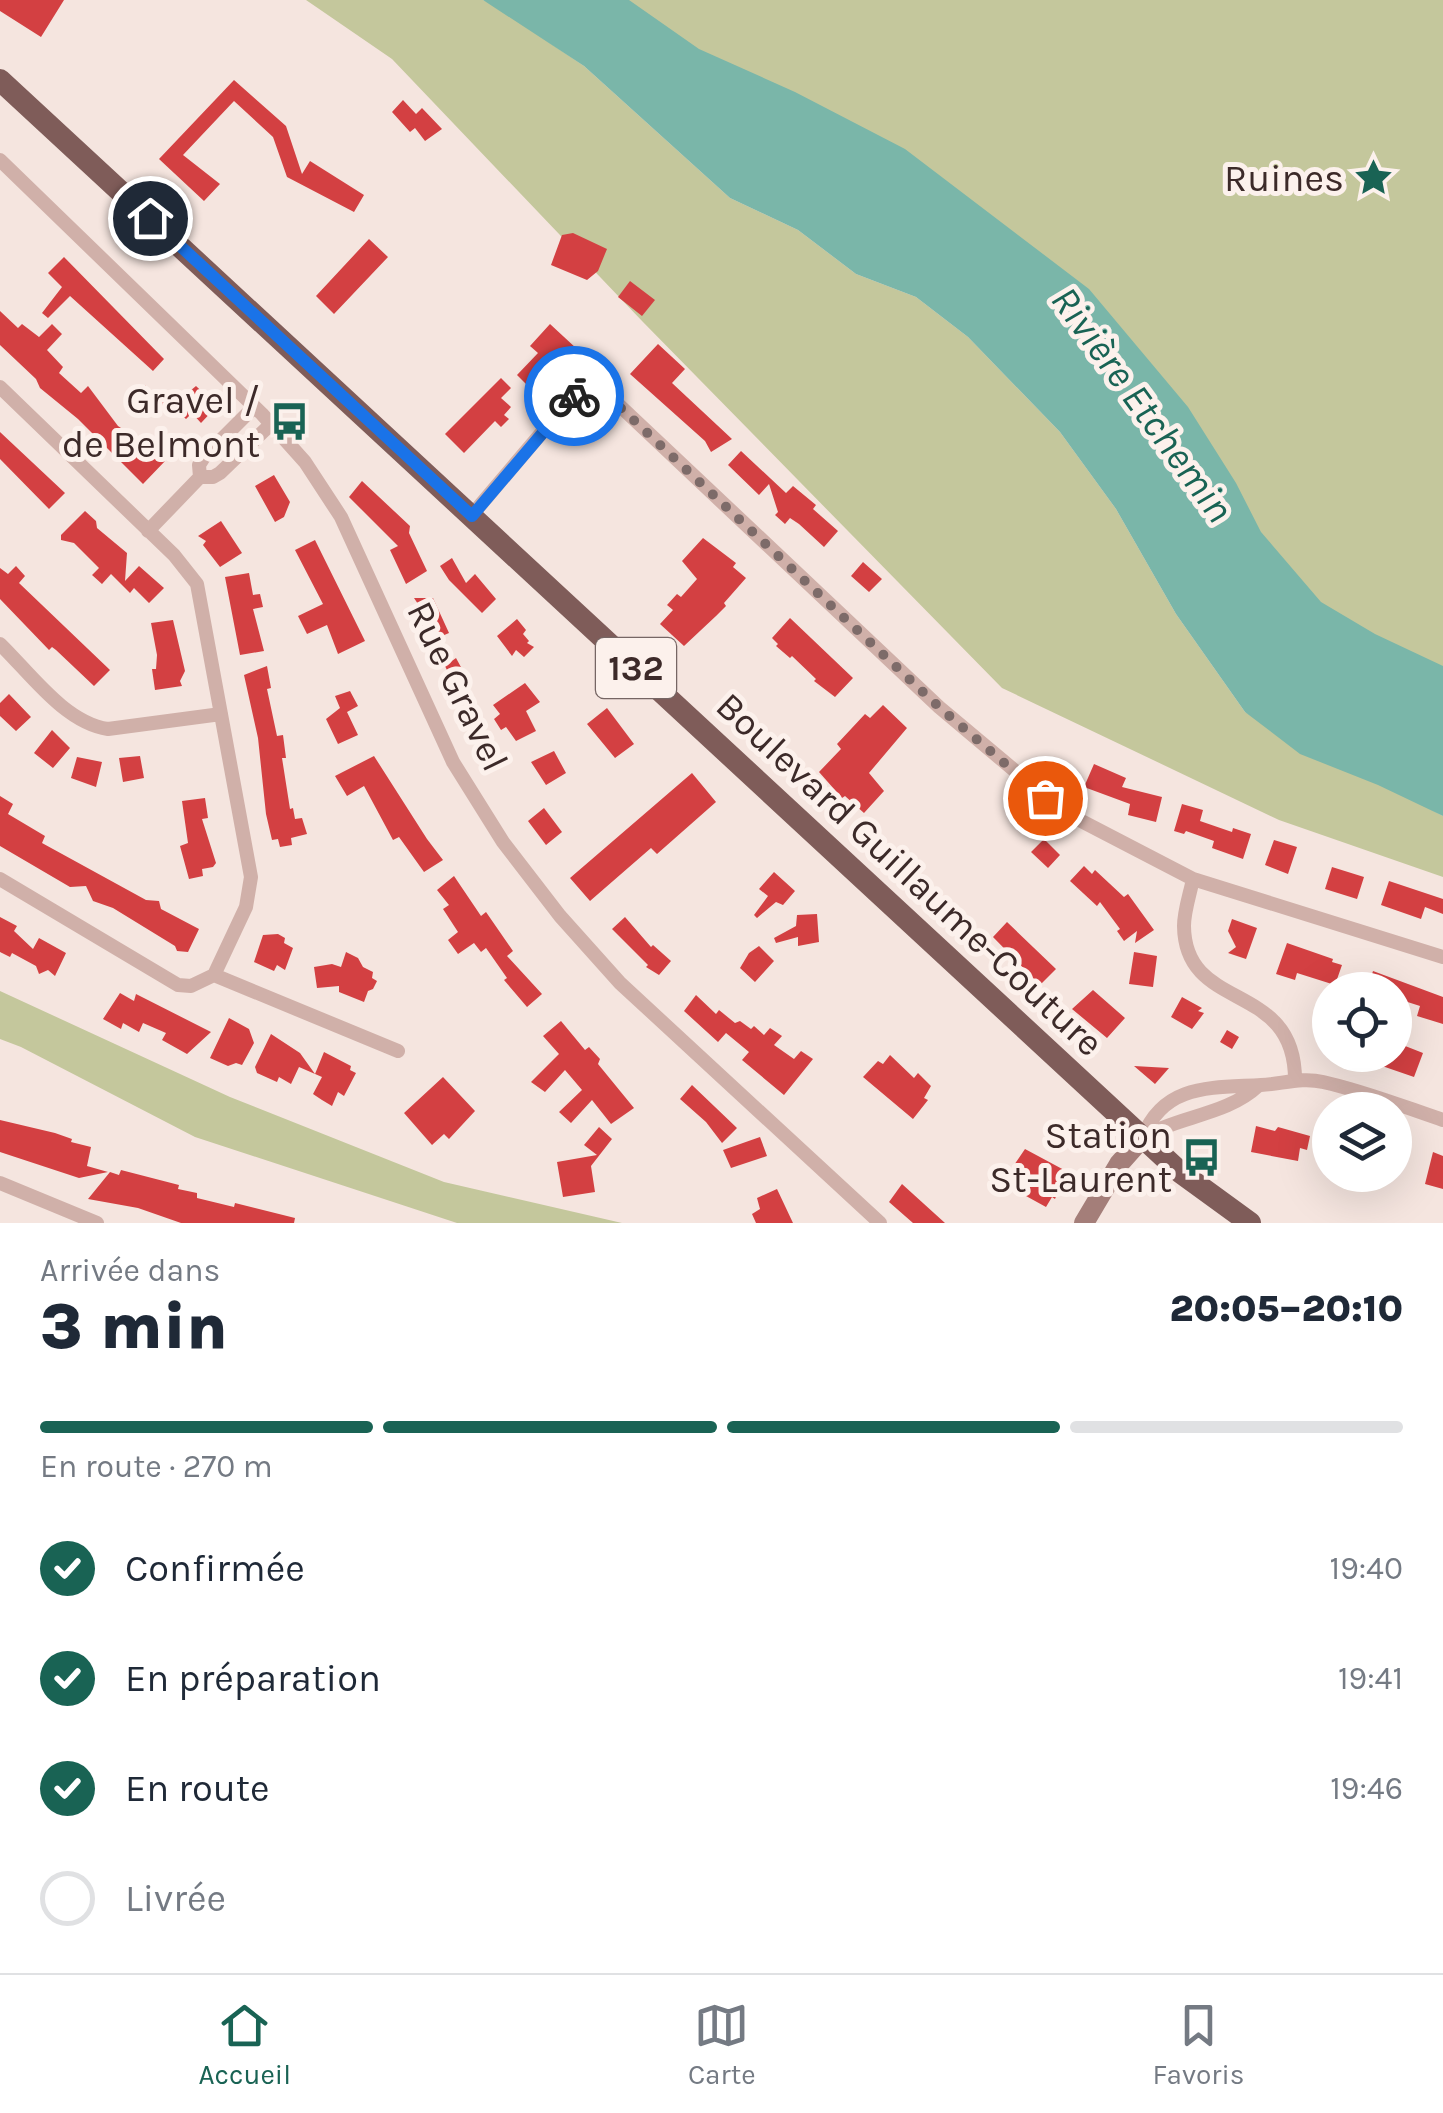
<!DOCTYPE html>
<html lang="fr">
<meta charset="utf-8">
<style>
:root{--surface:#fff;--page:#f6f6f7;--text:#1f2937;--muted:#747a83;--line:#e0e1e3;--accent:#196354}
body{margin:0;font-family:Karla,sans-serif;background:var(--page);color:var(--text);height:100vh;display:flex;flex-direction:column;font-size:38px;white-space:nowrap}
*{box-sizing:border-box;margin:0}
p{font-size:32px;color:var(--muted)}
.icon{flex:none;width:55px;height:55px;fill:none;stroke:currentColor;stroke-width:2;stroke-linecap:round;stroke-linejoin:round}
.map{position:relative;height:1223px;overflow:hidden}
.details{display:flex;flex-direction:column;background:var(--surface);flex:1}
.details>*{flex:none}
.controls{position:absolute;left:1312px;top:972px;display:grid;gap:20px}
.controls a{display:grid;place-items:center;width:100px;height:100px;border-radius:50%;background:var(--surface);box-shadow:0 10px 40px #0002;font-size:50px}
.pin{position:absolute;display:grid;place-items:center;width:85px;height:85px;color:#fff;margin:-42px;border:5px solid #fff;border-radius:50%;box-shadow:0 2px 10px #0007}
.courier{position:absolute;display:grid;place-items:center;width:100px;height:100px;margin:-50px;border:8px solid #1a73e8;border-radius:50%;background:#fff;color:#222;box-shadow:0 2px 12px #0007}
.headline em{font-style:normal;font-weight:800}
.headline div{display:flex;flex-direction:column-reverse}
.headline{display:flex;align-items:center;justify-content:space-between;height:170px;padding:0 40px}
h1{font-size:65px;font-weight:800;line-height:75px}
.bar{display:grid;grid-template-columns:repeat(4,1fr);gap:15px 10px;align-content:center;height:120px;padding:0 40px}
.bar i{height:12px;border-radius:8px;background:var(--line)}
.bar .on{background:var(--accent)}
.bar p{grid-column:span 4}
ol{padding:0 40px;list-style:none}
li{display:flex;align-items:center;gap:30px;height:110px}
li p{margin-inline-start:auto}
li .icon{padding:10px;border-radius:50%;background:var(--accent);color:#fff;stroke-width:4}
li:last-child{color:var(--muted)}
li i{width:55px;height:55px;border:5px solid var(--line);border-radius:50%}
.tab-bar{display:flex;justify-content:space-around;align-items:center;height:140px;border-top:2px solid var(--line);background:var(--surface);font-size:28px;color:var(--muted)}
.tab-bar a{display:grid;justify-items:center;gap:5px}
.tab-bar .on{color:var(--accent)}
.map>svg:first-child{display:block}
.green{fill:#c4c79c}
.water{fill:#7ab6a9}
.building{fill:#d34042}
.lines{fill:none;stroke-linecap:round;stroke-linejoin:round}
.street{stroke:#d0b0a9;stroke-width:14}
.secondary{stroke:#a47e79;stroke-width:20}
.primary{stroke:#7f5c59;stroke-width:22}
.done{stroke:#7d6b69;stroke-width:10;stroke-dasharray:0 18}
.route{stroke:#1a73e8;stroke-width:12}
.labels{text-anchor:middle;stroke-width:10;stroke-linejoin:round;paint-order:stroke}
.shield{fill:#fcf1ec;stroke:#766664;stroke-width:2.5}
.shield-label{font-size:35px;font-weight:bold;fill:#3c2a29}
.poi-label{font-size:38px;fill:#3c2a29;stroke:#fcf1ec;text-anchor:end}
.street-label{font-size:38px;fill:#3c2a29;stroke:#fcf1ec}
.water-label{font-size:40px;font-style:italic;fill:#196354;stroke:#fcf1ec}
</style>
<div class="map">
<svg width="1443" height="1223" viewBox="0 0 1443 1223">
<rect width="100%" height="100%" fill="#f5e5df"/>
<path class="green" d="M306 0H483L492 4 584 66 730 198 798 230 856 274 916 297 968 337 1060 432 1116 509 1176 614 1245 712 1443 816V877L1279 820 1002 688 643 322 392 59Z
M565 0H1443V727L1035 312Z
M0 991 230 1097 444 1182 622 1223H457L195 1137 21 1047 0 1039Z"/>
<path class="water" d="M483 0H629L699 49 795 92 905 149 1089 289 1188 407 1236 483 1261 532 1321 602 1375 634 1443 666V816L1378 785 1300 754 1245 712 1176 614 1116 509 1060 432 968 337 916 297 856 274 798 230 730 198 584 66Z"/>
<path class="building" d="M0 0H64L41 37 0 11Z
M234 80 286 126 302 174 310 161 364 195 354 212 287 177 273 137 234 101 183 155 220 184 204 201 159 159Z
M403 100 416 114 422 108 442 129 425 141 415 128 410 132 392 112Z
M573 233 607 249 598 271 587 280 551 265 562 235Z
M369 239 388 257 334 314 316 296Z
M64 257 164 359 153 371 70 296 48 318 42 313 62 287 48 273Z
M630 281 655 300 642 316 618 297Z
M0 311 18 328 22 324 39 337 52 324 62 334 47 350 63 367 59 373 81 393 88 386 118 426 130 434 152 457 159 450 167 459 143 484 78 419 40 388 36 379 0 345Z
M550 324 577 349 568 359 566 357 535 393 517 375 538 353 530 346Z
M658 344 685 369 672 383 732 439 711 452 705 441 630 374Z
M501 378 511 388 501 398 511 407 504 415 509 419 501 427 495 421 464 453 445 434Z
M145 385 166 405 154 417 133 397Z
M196 386 217 406 201 423 192 413 186 419 172 406Z
M0 432 65 493 49 509 0 459Z
M741 451 786 493 793 486 816 505 813 509 838 531 824 547 799 524 790 518 785 524 775 515 778 512 769 484 759 495 728 465Z
M274 475 290 502 284 517 275 522 255 486Z
M362 481 410 526 409 533 427 571 406 584 390 550 398 546 349 497Z
M85 511 96 521 97 528 127 553 125 581 139 566 164 588 149 603 134 588 130 593 111 574 102 584 92 575 99 568 74 543 61 540V535Z
M221 521 242 553 220 567 203 545 206 541 198 536Z
M703 538 736 563 733 567 746 578 724 603 726 606 716 616 684 646 660 624 673 610 667 605 677 594 681 597 697 579 682 561Z
M315 540 365 641 338 654 327 625 307 634 298 616 323 604 295 550Z
M452 558 466 583 475 574 496 599 482 613 449 580 440 566Z
M863 562 882 579 869 592 851 576Z
M16 566 25 576 19 583 110 670 94 686 56 650 52 647 49 650 0 599V568L8 574Z
M249 573 253 595 260 594 263 607 253 609 264 651 240 655 225 577Z
M414 598H433L449 633 428 642 413 607 418 604Z
M790 618 853 678 835 697 814 681 816 679 792 656 790 658 776 646 778 644 772 638Z
M517 619 526 630 523 634 529 641 527 643 534 647 524 657 516 650 512 656 497 636Z
M173 620 185 671 180 681 182 686 155 690 152 669H156L157 655 151 623Z
M456 658 468 680 455 687 445 666Z
M267 666 271 688 267 689 277 736 283 735 286 758H282L290 809 293 808 295 819 302 818 307 834 291 838 292 845 280 847 278 839 272 840 266 814 258 738 244 675Z
M525 683 540 702 526 711 536 731 516 741 506 727 501 730 494 719 500 714 493 705Z
M350 691 358 706 347 712 358 735 338 744 326 719 340 708 335 696Z
M9 694 31 717 16 731 0 716V703Z
M883 705 907 728 869 773 884 791 864 813 845 796 842 798 819 772 841 749 837 744 865 714 870 718Z
M607 708 634 744 615 758 587 724Z
M52 730 70 748 53 768 34 753Z
M554 751 566 773 546 785 531 762Z
M140 756 144 778 123 782 119 758Z
M374 756 427 839 443 860 424 872 399 837 393 840 364 786 347 796 335 776Z
M77 757 102 762 96 787 71 778Z
M1094 764 1126 778 1122 787 1162 797 1156 822 1128 815 1130 804 1084 787Z
M692 773 716 802 657 854 651 848 590 901 570 878Z
M0 796 13 804 8 814 45 836 42 843 146 900 159 901 161 909 199 929 188 952 177 951 175 946 113 908 93 901 86 886 70 887 0 846Z
M205 798 208 818 202 819 216 863 213 867 202 869 203 876 189 879 180 846 188 843 182 801Z
M1182 804 1203 810 1200 821 1232 832 1233 828 1251 834 1243 859 1212 848 1214 841 1186 831 1184 834 1174 831Z
M544 808 562 832 546 845 528 821Z
M1044 839 1060 855 1048 868 1031 852Z
M1274 840 1297 847 1288 874 1265 865Z
M1084 866 1092 874 1095 870 1124 897 1128 894 1154 930 1135 943 1137 931 1124 941 1117 931 1120 929 1100 902 1097 906 1070 881Z
M1332 867 1364 877 1357 899 1325 889Z
M774 872 795 891 783 905 776 902 757 918 754 915 768 896 759 889Z
M454 876 481 916 486 912 513 951 507 956 542 994 527 1007 504 980 507 978 486 948 481 952 474 943 458 954 448 940 458 932 443 909 449 905 437 890Z
M1389 881 1443 899V914L1425 907 1421 919 1381 905Z
M817 914 819 942 798 946V937L776 943 774 938 796 926 797 915Z
M0 917 17 926 14 931 33 949 39 938 66 953 55 976 48 970 39 974 36 966 12 953 10 957 0 952Z
M625 917 651 947 653 945 671 961 659 975 646 967 648 965 612 929Z
M1232 919 1257 928 1246 959 1228 953 1236 947 1228 931Z
M1007 922 1056 969 1040 985 993 937Z
M278 934 285 938 284 943 293 948 285 970 277 965 274 971 254 962 263 935Z
M1287 943 1333 959 1332 962 1342 965 1335 985 1297 973 1295 980 1276 974Z
M759 946 774 961 755 982 740 968 749 953Z
M346 952 358 958 363 967 373 972 372 978 377 981 373 989 368 991 364 1002 339 992V986L317 988 314 967 332 964 341 967Z
M1134 952 1157 956 1153 987 1129 984Z
M1373 971 1443 997V1024L1417 1016 1420 1006 1395 998V990H1367Z
M1093 990 1125 1018 1107 1038 1072 1009Z
M120 993 134 1001 136 994 211 1032 187 1054 162 1040 166 1033 143 1023 139 1032 123 1023 121 1029 103 1019Z
M696 995 716 1014 719 1010 735 1023 740 1021 751 1029 754 1026 764 1035 770 1028 782 1036 774 1045 794 1059 801 1051 813 1059 784 1095 742 1060 749 1052 726 1033 718 1042 684 1011Z
M1182 997 1202 1008 1198 1011 1204 1013 1192 1029 1171 1017Z
M229 1018 249 1029 254 1043 242 1065 236 1063 228 1066 210 1058Z
M561 1021 585 1050 589 1047 600 1059 598 1064 634 1108 611 1124 592 1100 571 1123 559 1112 582 1090 565 1070 545 1092 531 1082 559 1054 543 1036Z
M1227 1030 1239 1037 1232 1049 1220 1042Z
M271 1034 300 1053 315 1074 324 1052 351 1066 350 1070 356 1073 344 1096 338 1092 332 1106 322 1100 313 1094 322 1077 299 1067 291 1084 279 1077 277 1082 257 1073 255 1067Z
M1395 1042 1423 1053 1414 1077 1356 1057 1395 1055Z
M890 1055 914 1078 918 1073 931 1086 924 1098 928 1100 913 1119 863 1077 878 1061 883 1064Z
M1134 1066 1169 1068 1155 1084Z
M443 1077 475 1111 449 1139 444 1134 432 1145 404 1113Z
M692 1085 737 1128 722 1143 706 1122 680 1099Z
M0 1120 55 1133 72 1139 71 1142 91 1147 87 1166 108 1172 79 1178 0 1152Z
M1256 1126 1275 1131 1278 1127 1310 1136 1307 1150 1300 1148 1298 1161 1251 1152Z
M599 1127 612 1139 591 1166 595 1192 563 1197 557 1162 597 1155 584 1145Z
M760 1137 767 1156 731 1168 723 1150Z
M1025 1149 1066 1171 1055 1199 1052 1197 1046 1207 1006 1185 1011 1176 1008 1174Z
M1433 1152 1443 1156V1189L1425 1184Z
M121 1170 179 1185 178 1189 197 1193V1198L234 1207 235 1203 295 1218 294 1223H181L138 1208 88 1199 110 1172 119 1175Z
M902 1184 945 1223H913L889 1202Z
M777 1189 793 1223H756L752 1214 760 1209 757 1198Z"/>
<g class="lines">
<path class="street" d="M0 160 262 414 305 462 341 517 453 762 503 842 560 916 620 983 880 1223
M0 387 174 555 197 584 251 877 246 907 214 975
M200 477 199 465 204 457 254 407
M471 516 572 397 581 392 595 390 620 406 939 707 1064 812 1193 879 1443 957
M148 531 200 477H213L220 473 271 424
M0 644C30 673 65 723 108 729L221 714
M0 879 178 985 191 986 214 975 398 1051
M1193 879C1190 894 1184 911 1184 926 1185 1014 1296 979 1295 1081
M1143 1137C1164 1083 1213 1088 1261 1085 1282 1084 1302 1077 1323 1082 1364 1091 1404 1107 1443 1120
M1143 1137C1179 1116 1227 1115 1258 1086
M0 1183 97 1223"/>
<path class="secondary" d="M1084 1223 1119 1164 1143 1137"/>
<path class="primary" d="M0 80 1180 1172 1250 1223"/>
</g>
<g class="lines">
<path class="done" d="M574 396 595 390 608 396 939 707 1045 798"/>
<path class="route" d="M150 218 472 516 574 396"/>
</g>
<defs>
<symbol id="sight-bare" viewBox="-9 -9 18 18"><path d="M0-6L1.8-2.2L6-1.7L2.9 1.2L3.7 5.4L0 3.3L-3.7 5.4L-2.9 1.2L-6-1.7L-1.8-2.2Z" fill="#196354" stroke="#fcf1ec" stroke-width="2.5" paint-order="stroke"/></symbol>
<symbol id="bus-bare" viewBox="-9 -9 18 18"><path d="M-5-6H5V4H4V6H2V4H-2V6H-4V4H-5ZM-3.5-4V0h7V-4ZM-3.5 1.2v1.5H-2V1.2ZM2 1.2v1.5H3.5V1.2Z" fill="#196354" stroke="#fcf1ec" stroke-width="2.5" paint-order="stroke"/></symbol>
</defs>
<g fill-rule="evenodd">
<use href="#sight-bare" x="1346" y="150" width="55" height="55"/>
<use href="#bus-bare" x="262" y="394" width="55" height="55"/>
<use href="#bus-bare" x="1174" y="1130" width="55" height="55"/>
</g>
<g class="labels">
<rect class="shield" x="596" y="638" width="80" height="60" rx="8"/>
<g class="shield-label">
<text x="636" y="680">132</text>
</g>
<g class="poi-label">
<text x="1344" y="191">Ruines</text>
<text x="260" y="413">Gravel /<tspan x="260" dy="44">de Belmont</tspan></text>
<text x="1172" y="1148">Station<tspan x="1172" dy="44">St-Laurent</tspan></text>
</g>
<g class="street-label">
<text transform="translate(458 686) rotate(64)" y="13">Rue Gravel</text>
<text transform="translate(910 874) rotate(43)" y="13">Boulevard Guillaume-Couture</text>
</g>
<g class="water-label">
<text transform="translate(1143 404) rotate(54)" y="14">Rivière Etchemin</text>
</g>
</g>
</svg>
<div class="controls">
<a><svg class="icon" aria-label="locate" viewBox="0 0 24 24"><circle cx="12" cy="12" r="6"/><path d="M12 2v4M12 18v4M2 12h4M18 12h4"/></svg></a>
<a><svg class="icon" aria-label="layers" viewBox="0 0 24 24"><path d="M12 4l9 5-9 5-9-5zM3 14l9 5 9-5"/></svg></a>
</div>
<div class="pin" style="left:1045px;top:798px;background:#ea580c"><svg class="icon" aria-label="bag" viewBox="0 0 24 24"><path d="M5 8h14l-1 12H6zM9 8a3 3 0 0 1 6 0"/></svg></div>
<div class="pin" style="left:150px;top:218px;background:#1f2937"><svg class="icon" aria-label="home" viewBox="0 0 24 24"><path d="M3 11l9-7 9 7M6 9v11h12V9"/></svg></div>
<div class="courier" style="left:574px;top:396px"><svg class="icon" aria-label="bike" viewBox="0 0 24 24"><circle cx="6" cy="16" r="4"/><circle cx="18" cy="16" r="4"/><path d="M6 16l4-8h5l3 8M10 8l3 8H6M13 5h3"/></svg></div>
</div>
<section class="details">
<div class="headline"><div><h1>3 min</h1><p>Arrivée dans</p></div><em>20:05–20:10</em></div>
<div class="bar"><i class="on"></i><i class="on"></i><i class="on"></i><i></i><p>En route · 270 m</p></div>
<ol>
<li><svg class="icon" aria-label="check" viewBox="0 0 24 24"><path d="M5 12l5 5 9-10"/></svg>Confirmée<p>19:40</p></li>
<li><svg class="icon" aria-label="check" viewBox="0 0 24 24"><path d="M5 12l5 5 9-10"/></svg>En préparation<p>19:41</p></li>
<li><svg class="icon" aria-label="check" viewBox="0 0 24 24"><path d="M5 12l5 5 9-10"/></svg>En route<p>19:46</p></li>
<li><i></i>Livrée</li>
</ol>
</section>
<nav class="tab-bar">
<a class="on"><svg class="icon" aria-label="home" viewBox="0 0 24 24"><path d="M3 11l9-7 9 7M6 9v11h12V9"/></svg>Accueil</a>
<a><svg class="icon" aria-label="map" viewBox="0 0 24 24"><path d="M3 6l6-2 6 2 6-2v14l-6 2-6-2-6 2zM9 4v14M15 6v14"/></svg>Carte</a>
<a><svg class="icon" aria-label="saved" viewBox="0 0 24 24"><path d="M7 4h10v16l-5-4-5 4z"/></svg>Favoris</a>
</nav>
